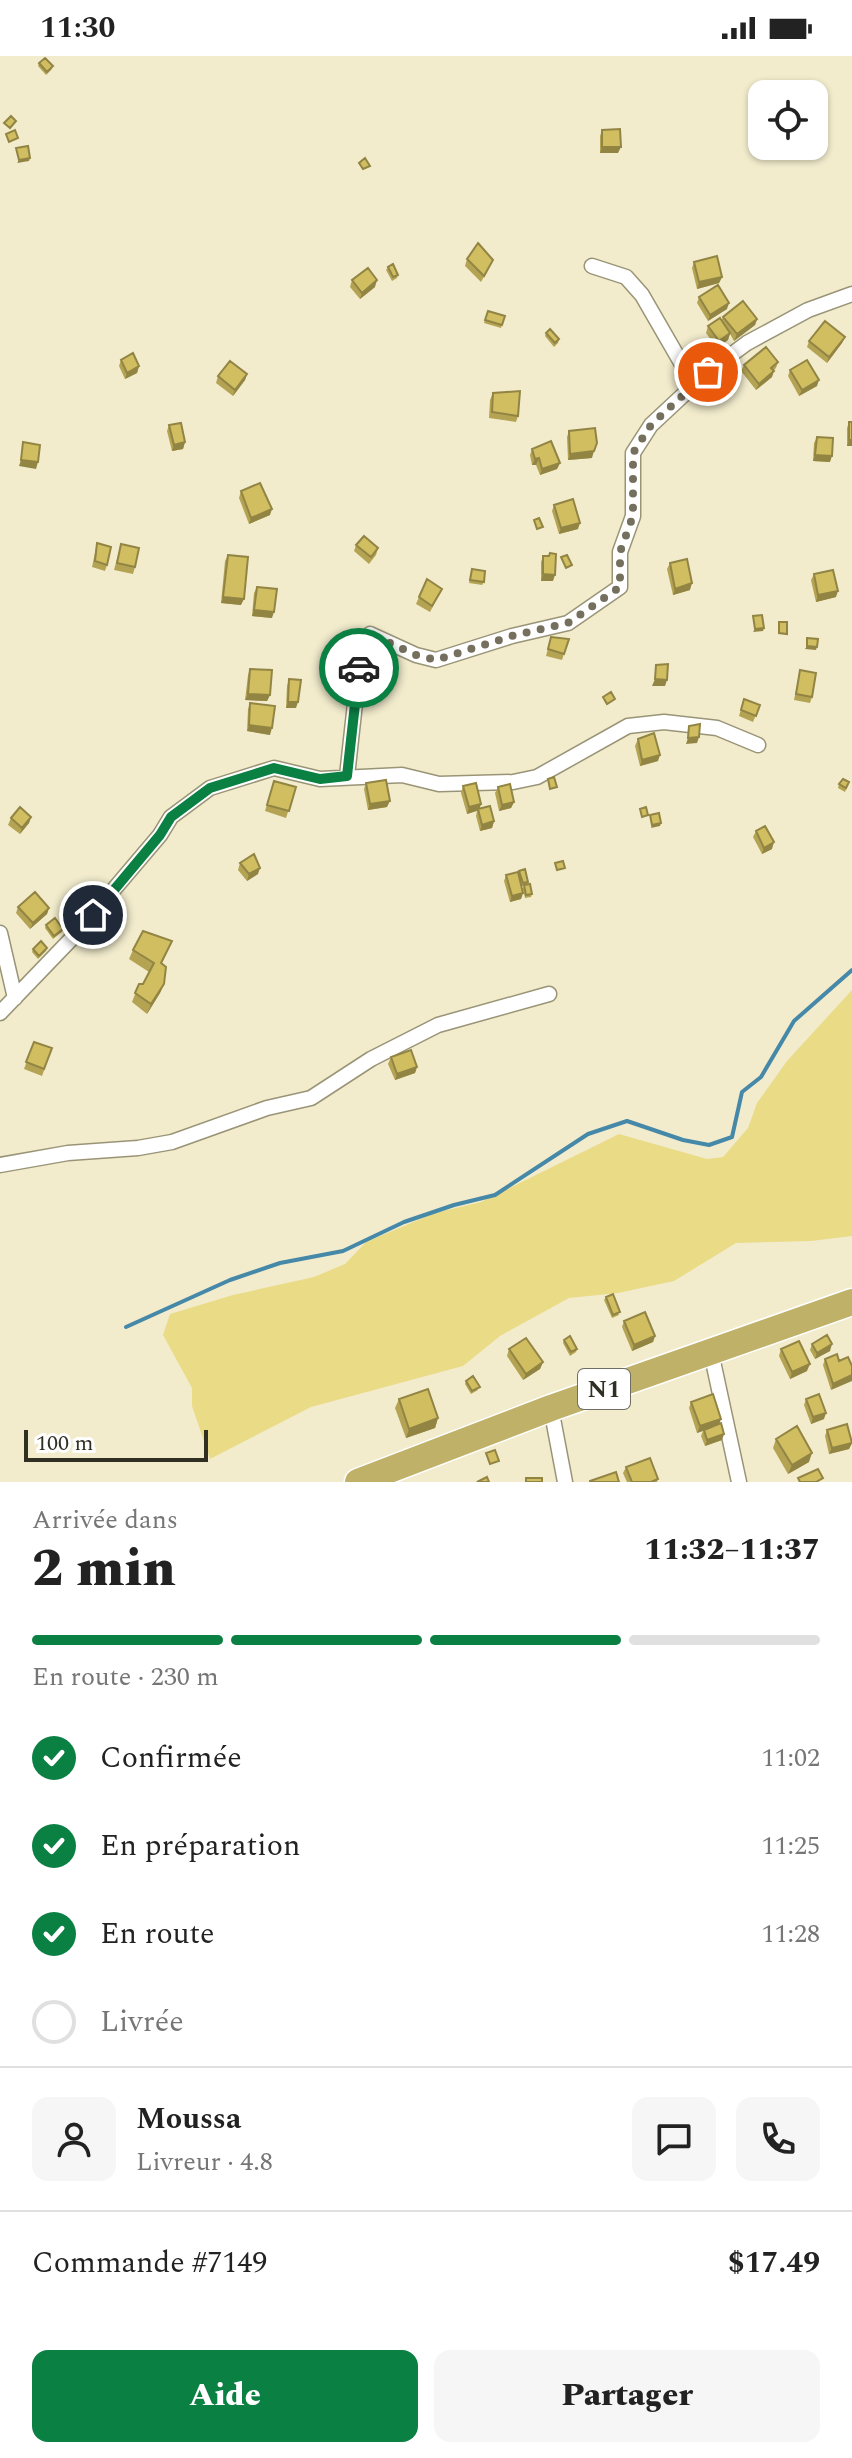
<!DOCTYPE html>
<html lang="fr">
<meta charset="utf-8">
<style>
:root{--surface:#fff;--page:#f6f6f6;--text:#222;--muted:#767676;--line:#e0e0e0;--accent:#0b8043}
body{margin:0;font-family:Spectral,serif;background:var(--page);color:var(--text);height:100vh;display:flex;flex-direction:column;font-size:30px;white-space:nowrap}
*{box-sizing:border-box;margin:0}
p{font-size:26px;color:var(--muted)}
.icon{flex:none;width:44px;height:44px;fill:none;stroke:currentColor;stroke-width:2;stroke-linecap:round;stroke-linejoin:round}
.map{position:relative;height:1426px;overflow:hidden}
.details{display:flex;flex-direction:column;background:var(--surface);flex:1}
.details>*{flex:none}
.fabs{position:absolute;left:748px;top:24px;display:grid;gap:16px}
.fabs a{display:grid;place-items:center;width:80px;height:80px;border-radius:16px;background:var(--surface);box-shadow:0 2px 6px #0004;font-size:40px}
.scale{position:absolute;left:24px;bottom:20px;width:184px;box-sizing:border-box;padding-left:8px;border:4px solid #312e22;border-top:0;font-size:22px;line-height:28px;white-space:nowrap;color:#312e22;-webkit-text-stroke:6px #fff;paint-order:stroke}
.pin{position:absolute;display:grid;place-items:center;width:68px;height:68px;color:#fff;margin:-34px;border:4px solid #fff;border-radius:50%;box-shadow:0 2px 8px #0007}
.courier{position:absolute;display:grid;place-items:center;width:80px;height:80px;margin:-40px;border:6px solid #0b8043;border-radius:50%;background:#fff;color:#222;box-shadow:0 2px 10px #0007}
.overview em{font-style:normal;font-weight:800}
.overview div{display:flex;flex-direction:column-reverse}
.overview{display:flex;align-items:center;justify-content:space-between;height:136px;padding:0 32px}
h1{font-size:52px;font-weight:800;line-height:60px}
.bar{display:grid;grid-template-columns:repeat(4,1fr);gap:12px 8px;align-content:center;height:96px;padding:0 32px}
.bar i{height:10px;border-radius:6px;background:var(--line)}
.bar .selected{background:var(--accent)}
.bar p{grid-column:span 4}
.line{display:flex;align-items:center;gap:20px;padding:0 32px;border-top:2px solid var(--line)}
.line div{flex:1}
.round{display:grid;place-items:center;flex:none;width:84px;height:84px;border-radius:16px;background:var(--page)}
ol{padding:0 32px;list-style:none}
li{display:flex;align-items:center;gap:24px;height:88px}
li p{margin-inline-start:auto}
li .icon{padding:8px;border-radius:50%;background:var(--accent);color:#fff;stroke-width:4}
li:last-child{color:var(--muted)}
li i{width:44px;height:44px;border:4px solid var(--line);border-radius:50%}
.button{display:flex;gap:16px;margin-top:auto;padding:16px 32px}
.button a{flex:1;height:92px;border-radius:16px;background:var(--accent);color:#fff;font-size:32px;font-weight:800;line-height:92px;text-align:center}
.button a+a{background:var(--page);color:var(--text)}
.status{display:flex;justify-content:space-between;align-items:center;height:56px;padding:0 40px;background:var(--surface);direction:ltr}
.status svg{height:22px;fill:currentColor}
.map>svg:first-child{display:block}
.green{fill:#eadb87}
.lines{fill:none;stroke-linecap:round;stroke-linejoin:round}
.stream{stroke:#4688a8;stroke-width:4}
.street-casing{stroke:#9a9477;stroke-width:17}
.highway-casing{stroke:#fff;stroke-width:29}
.street{stroke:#fff;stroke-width:14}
.highway{stroke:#bfb167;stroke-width:26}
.wall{fill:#b3a353}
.shaded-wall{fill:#928544}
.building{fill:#d0be61;stroke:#928544;stroke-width:2}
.done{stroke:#75705e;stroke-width:8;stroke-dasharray:0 14.4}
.route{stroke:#0b8043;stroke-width:10}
.labels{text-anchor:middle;stroke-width:8;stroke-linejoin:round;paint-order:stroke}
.shield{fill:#fff;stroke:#6f6d64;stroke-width:2}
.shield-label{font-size:24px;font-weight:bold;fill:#312e22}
</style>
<div class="status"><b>11:30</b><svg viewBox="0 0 49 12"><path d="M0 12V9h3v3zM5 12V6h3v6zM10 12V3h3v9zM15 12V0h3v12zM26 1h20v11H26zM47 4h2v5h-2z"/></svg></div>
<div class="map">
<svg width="852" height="1426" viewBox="0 0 852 1426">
<rect width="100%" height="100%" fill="#f2eccd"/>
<path class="green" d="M852 934V1180L811 1185 736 1187 674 1225 618 1237 569 1242 500 1280 463 1310 311 1351 210 1403 192 1350V1332L163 1279 170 1258 233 1239 314 1221 345 1208 366 1186 435 1157 481 1146 619 1078 707 1103 723 1101 748 1072 757 1047 787 1005Z"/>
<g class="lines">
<path class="stream" d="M126 1271 230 1224 280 1207 343 1195 404 1166 454 1149 495 1139 588 1078 627 1065 683 1084 709 1089 732 1081 742 1036 761 1021 794 965 852 914"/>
<defs>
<path id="street" d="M592 210 626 221 642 239 694 329
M347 720 359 611 370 578 416 599 436 604 512 580 568 567 620 531V496L633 460V397L651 369 708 316 747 287 808 254 852 238
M0 877 15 942
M0 957 76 878 160 779 171 761 210 732 274 712 320 723 402 719 439 728 513 726 537 721 628 670 664 666 717 672 758 689
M0 1109 68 1097 138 1092 172 1086 267 1052 311 1042 371 1003 438 969 549 938
M711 1296 739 1426
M551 1352 565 1426"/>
<path id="highway" d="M358 1426 551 1352 852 1246"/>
</defs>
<use href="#street" class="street-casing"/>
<use href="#highway" class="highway-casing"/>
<use href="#street" class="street"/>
<use href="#highway" class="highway"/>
</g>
<path class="wall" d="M39 7 52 13 46 19 38 10Z
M602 74 618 97H600V80Z
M467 203 493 204 481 226 465 210Z
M694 206 722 221 719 227 697 233 692 212Z
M388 211 398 219 397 222 392 225 386 214Z
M352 224 375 231 360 243 350 231Z
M699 241 727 253 708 265 697 247Z
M488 255 505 260 501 272 484 267Z
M723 261 757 263 755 269 734 285 730 278 728 284 717 292 706 277 708 270 721 265Z
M546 277 559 283 558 287 554 291 545 280Z
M845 281 842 287 827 307 807 291 809 285Z
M121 304 139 310 137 317 125 323 119 310Z
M778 306 776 312 773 315 772 321 756 334 741 315 744 309Z
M790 314 817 330 799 340 788 320Z
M247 318 245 324 233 340 216 327 218 320Z
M493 337 518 360 516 366 489 362 490 344Z
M849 366 852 390H847V372Z
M169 369 185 386 183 393 172 395 167 375Z
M569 375 592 402 568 404 567 381Z
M817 381 830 406 813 405 814 387Z
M532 393 560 407 557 413 540 419 536 409H532L530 399Z
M241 435 270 459 249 468 239 442Z
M554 449 578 473 559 478 552 455Z
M97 487 107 509 105 515 92 511Z
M121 488 135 511 133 518 114 514Z
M356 489 378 492 376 499 369 508 354 495Z
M228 499 241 549 221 547 225 505Z
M543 500 553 525H541V506Z
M670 507 690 534 673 539 667 513Z
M472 513 484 526 482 529 469 527Z
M814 518 836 541 816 546 811 524Z
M257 531 272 562 252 560 254 537Z
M442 533 430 556 416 548 419 541Z
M551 581 569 583 562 604 546 600Z
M250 613 270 639 267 645 245 644 248 619Z
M800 614 812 641 810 647 794 644Z
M289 623 296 652H286L287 630Z
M744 643 760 649 753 666 739 660Z
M250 647 270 679 247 675 248 653Z
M638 683 658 705 640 710 635 690Z
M274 725 296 731 286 762 265 755Z
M849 726 845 736 838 732 839 728Z
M366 727 387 751 368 754 364 733Z
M463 730 481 748 479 753 494 765 492 772 480 775 476 760 477 755 467 758 461 737Z
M498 731 514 746 511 752 499 755 495 737Z
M31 761 29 767 20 778 8 769 11 762Z
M756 775 772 793 762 798 753 781Z
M240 807 258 818 247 825 238 814Z
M519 815 528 826 527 829 532 838 531 841 525 842 523 833 524 830H522L518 818Z
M506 819 523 837 521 843 510 846 504 825Z
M18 851 49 852 47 858 30 873 16 857Z
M46 869 63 873 62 876 53 883 45 872Z
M172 885 162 907 164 928 160 937 147 958 132 946 139 928H143L149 916 129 903 133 894Z
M47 892 46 895 38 903 32 896 33 893Z
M34 986 52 992 42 1020 24 1013Z
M391 1001 417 1011 415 1017 395 1024 388 1008Z
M606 1241 619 1259 612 1262 604 1244Z
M624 1265 655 1280 653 1286 632 1295 622 1271Z
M564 1284 577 1293 576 1296 570 1300 563 1287Z
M812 1288 830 1295 815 1303 810 1294Z
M509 1293 543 1306 540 1313 523 1324 507 1300Z
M781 1293 807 1315 790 1323 779 1300Z
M848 1301 831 1334 823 1309 825 1303 839 1305Z
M466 1325 478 1334 471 1338 465 1328Z
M399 1343 438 1362 435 1372 406 1382 395 1352Z
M806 1343 824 1363 811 1368 804 1349Z
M691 1346 720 1368 722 1384 705 1390 701 1380 703 1375 697 1377 689 1352Z
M827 1374 852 1387 849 1393 829 1398 825 1380Z
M776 1383 809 1406 788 1418 773 1392Z
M626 1411 658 1423 657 1426H627L623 1417Z"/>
<path class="shaded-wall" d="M602 91H621L618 97H600Z
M30 102 29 105 17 107 19 104Z
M722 221 719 227 697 233 699 226Z
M377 224 375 231 360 243 362 237Z
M729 247 727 253 708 265 710 259Z
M757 263 755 269 734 285 737 278Z
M730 277 728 284 717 292 719 285Z
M845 281 842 287 827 307 829 301Z
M139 310 137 317 125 323 127 317Z
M774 315 772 321 756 334 759 328Z
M247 318 245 324 233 340 235 334Z
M819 324 817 330 799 340 802 334Z
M849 384H852V390H847Z
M185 386 183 393 172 395 174 389Z
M594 395 592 402 568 404 570 398Z
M815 399 832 400 830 406 813 405Z
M539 402 536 409H532L535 403Z
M21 404 38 406 36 413 19 410Z
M560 407 557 413 540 419 542 413Z
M272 453 270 459 249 468 251 462Z
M580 467 578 473 559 478 561 472Z
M543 518 555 519 553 525H541Z
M692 527 690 534 673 539 675 533Z
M838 535 836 541 816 546 818 539Z
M223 541 244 543 241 549 221 547Z
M254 554 274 556 272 562 252 560Z
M764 572 763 575 753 576 755 573Z
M807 590 817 591 816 594 805 593Z
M655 623 667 624 665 630H652Z
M248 638 270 639 267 645 245 644Z
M288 646H298L296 652H286Z
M249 669 272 672 270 679 247 675Z
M699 681 697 687 686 688 688 682Z
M660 699 658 705 640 710 642 704Z
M390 745 387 751 368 754 370 748Z
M514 746 511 752 499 755 502 749Z
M481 748 479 754 467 758 469 751Z
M31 761 29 767 20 778 22 772Z
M494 765 492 772 480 775 482 769Z
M661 767 660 770 651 772 652 769Z
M774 786 772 793 762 798 764 792Z
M260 812 258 818 247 825 249 818Z
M523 837 521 843 510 846 512 840Z
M49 852 47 858 30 873 33 867Z
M164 928 160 937 147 958 151 948Z
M417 1011 415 1017 395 1024 397 1018Z
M655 1280 653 1286 632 1295 634 1289Z
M832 1288 830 1295 815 1303 817 1297Z
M543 1306 540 1313 523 1324 526 1318Z
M810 1308 807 1315 790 1323 792 1316Z
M852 1319V1325L831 1334 833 1328Z
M826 1357 824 1363 811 1368 813 1361Z
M438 1362 435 1372 406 1382 409 1373Z
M721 1363 719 1369 697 1377 700 1370Z
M724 1378 722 1384 705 1390 707 1384Z
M852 1387 849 1393 829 1398 832 1392Z
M812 1397 809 1406 788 1418 792 1409Z"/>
<path class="building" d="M45 2 53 10 47 16 39 7Z
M11 60 16 65 10 72 4 67Z
M620 73 621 91H602V74Z
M15 74 18 82 9 86 6 78Z
M28 90 30 102 19 104 16 92Z
M365 102 370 110 363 113 359 107Z
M478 187 493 204 484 220 467 203Z
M717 200 722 221 699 226 694 206Z
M393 208 398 219 393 221 388 211Z
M368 212 377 224 362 237 352 224Z
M718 229 729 247 710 259 699 241Z
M743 245 757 263 737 278 723 261Z
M488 255 505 260 502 269 485 264Z
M720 262 730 277 719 285 708 270Z
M825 265 845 281 829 301 809 285Z
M550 273 559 283 555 287 546 277Z
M766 291 778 306 771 312 774 315 759 328 744 309Z
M133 297 139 310 127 317 121 304Z
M807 304 819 324 802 334 790 314Z
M230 305 247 318 235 334 218 320Z
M520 335 518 360 492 356 493 337Z
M849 366H852V384H849Z
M181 367 185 386 174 389 169 369Z
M595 372 597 387 594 395 570 398 569 375Z
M817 381 833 382 832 400 815 399Z
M551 385 560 407 542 413 539 402 535 403 532 393Z
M23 386 40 389 38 406 21 404Z
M260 427 272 453 251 462 241 435Z
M573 443 580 467 561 472 554 449Z
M539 462 543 471 537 473 534 464Z
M364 480 378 492 371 501 356 489Z
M97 487 111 491 107 509 95 505Z
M121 488 139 492 135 511 117 507Z
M550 497 556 498 555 519 543 518V500H549Z
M228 499 248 501 244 543 223 541Z
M567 499 572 509 566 512 561 501Z
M687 503 692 527 675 533 670 507Z
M472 513 485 515 484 526 470 524Z
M833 514 838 535 818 539 814 518Z
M427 523 442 533 432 550 419 541Z
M257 531 277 533 274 556 254 554Z
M762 559 764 572 755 573 753 560Z
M779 566H787V578L779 577Z
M551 581 569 583 564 598 548 593Z
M807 582 818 583 817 591 807 590Z
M668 608 667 624 655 623 656 609Z
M250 613 272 614 270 639 248 638Z
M800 614 816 617 812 641 796 638Z
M289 623 301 624 298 646H288Z
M611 636 615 643 607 648 603 641Z
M744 643 760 649 756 660 741 654Z
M250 647 275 650 272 672 249 669Z
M700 668 699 681 688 682 689 670Z
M654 677 660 699 642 704 638 683Z
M554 721 557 731 550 733 548 723Z
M843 723 849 726 846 732 839 728Z
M386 724 390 745 370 748 366 727Z
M274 725 296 731 289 755 267 749Z
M476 727 481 748 469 751 463 730Z
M510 728 514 746 502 749 498 731Z
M490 750 494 765 482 769 478 753Z
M20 751 31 761 22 772 11 762Z
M646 751 648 759 642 761 640 753Z
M659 757 661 767 652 769 650 759Z
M765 770 774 786 764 792 756 775Z
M254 798 260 812 249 818 240 807Z
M563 805 565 812 557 814 555 807Z
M525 813 528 826 523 827 519 815Z
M518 816 523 837 512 840 506 819Z
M530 828 532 838 526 839 524 829Z
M35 836 49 852 33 867 18 851Z
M55 862 63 873 54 880 46 869Z
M143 875 172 885 161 907 166 911 164 928 151 948 135 937 139 928H143L154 907 133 894Z
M41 885 47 892 39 900 33 893Z
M34 986 52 992 44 1013 26 1006Z
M411 994 417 1011 397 1018 391 1001Z
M613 1238 620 1256 613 1259 606 1241Z
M645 1256 655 1280 634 1289 624 1265Z
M827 1279 832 1288 817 1297 812 1288Z
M570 1280 577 1293 571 1296 564 1284Z
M526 1282 543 1306 526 1318 509 1293Z
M799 1285 810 1308 792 1316 781 1293Z
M837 1298 839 1305 848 1301 852 1310V1319L833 1328 825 1303Z
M473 1320 480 1331 472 1335 466 1325Z
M428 1333 438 1362 409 1373 399 1343Z
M713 1338 721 1363 700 1370 691 1346Z
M819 1338 826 1357 813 1361 806 1343Z
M721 1367 724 1378 707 1384 704 1374Z
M847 1368 852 1387 832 1392 827 1374Z
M797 1370 812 1397 792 1409 776 1383Z
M495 1394 499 1405 490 1408 486 1397Z
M650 1402 658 1423 651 1426H632L626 1411Z
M818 1413 823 1422 816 1426H800L798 1422Z
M616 1416 619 1426H590V1425Z
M487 1421 489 1426H477Z
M526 1422H542V1426H526Z"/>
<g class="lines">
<path class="done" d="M359 612 370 578 416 599 436 604 512 580 568 567 620 531V496L633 460V397L651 369 708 316"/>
<path class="route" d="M93 859 160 779 171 761 210 732 274 712 320 723 347 720 359 612"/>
</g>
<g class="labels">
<rect class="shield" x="578" y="1313" width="52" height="40" rx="6"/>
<g class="shield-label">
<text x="604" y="1341">N1</text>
</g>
</g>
</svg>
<div class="fabs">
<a><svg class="icon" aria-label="locate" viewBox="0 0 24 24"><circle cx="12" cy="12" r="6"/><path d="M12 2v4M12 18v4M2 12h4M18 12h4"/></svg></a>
</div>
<div class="scale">100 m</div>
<div class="pin" style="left:708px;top:316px;background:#ea580c"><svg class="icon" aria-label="bag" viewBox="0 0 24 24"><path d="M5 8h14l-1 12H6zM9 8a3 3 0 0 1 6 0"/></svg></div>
<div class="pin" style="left:93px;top:859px;background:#1f2937"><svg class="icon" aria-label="home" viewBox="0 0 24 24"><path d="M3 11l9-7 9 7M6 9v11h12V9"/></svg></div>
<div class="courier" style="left:359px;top:612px"><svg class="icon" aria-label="car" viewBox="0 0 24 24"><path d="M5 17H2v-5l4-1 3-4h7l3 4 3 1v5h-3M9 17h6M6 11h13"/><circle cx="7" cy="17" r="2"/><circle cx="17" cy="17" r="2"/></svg></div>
</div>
<section class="details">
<div class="overview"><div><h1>2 min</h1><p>Arrivée dans</p></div><em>11:32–11:37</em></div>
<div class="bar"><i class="selected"></i><i class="selected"></i><i class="selected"></i><i></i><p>En route · 230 m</p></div>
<ol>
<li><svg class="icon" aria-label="check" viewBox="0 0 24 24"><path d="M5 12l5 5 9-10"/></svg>Confirmée<p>11:02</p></li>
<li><svg class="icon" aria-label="check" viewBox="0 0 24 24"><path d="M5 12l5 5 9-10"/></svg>En préparation<p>11:25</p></li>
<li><svg class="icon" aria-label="check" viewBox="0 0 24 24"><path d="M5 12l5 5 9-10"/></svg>En route<p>11:28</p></li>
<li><i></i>Livrée</li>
</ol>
<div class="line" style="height:144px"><a class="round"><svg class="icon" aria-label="person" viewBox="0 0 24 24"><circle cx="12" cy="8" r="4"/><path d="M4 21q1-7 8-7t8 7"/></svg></a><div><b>Moussa</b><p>Livreur · 4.8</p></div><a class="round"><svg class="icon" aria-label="chat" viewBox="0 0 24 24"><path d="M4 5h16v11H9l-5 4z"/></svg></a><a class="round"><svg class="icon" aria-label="phone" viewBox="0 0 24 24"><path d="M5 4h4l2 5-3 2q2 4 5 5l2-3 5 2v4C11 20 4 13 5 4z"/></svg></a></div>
<div class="line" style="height:104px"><div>Commande #7149</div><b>$17.49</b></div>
<div class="button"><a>Aide</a><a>Partager</a></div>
</section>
